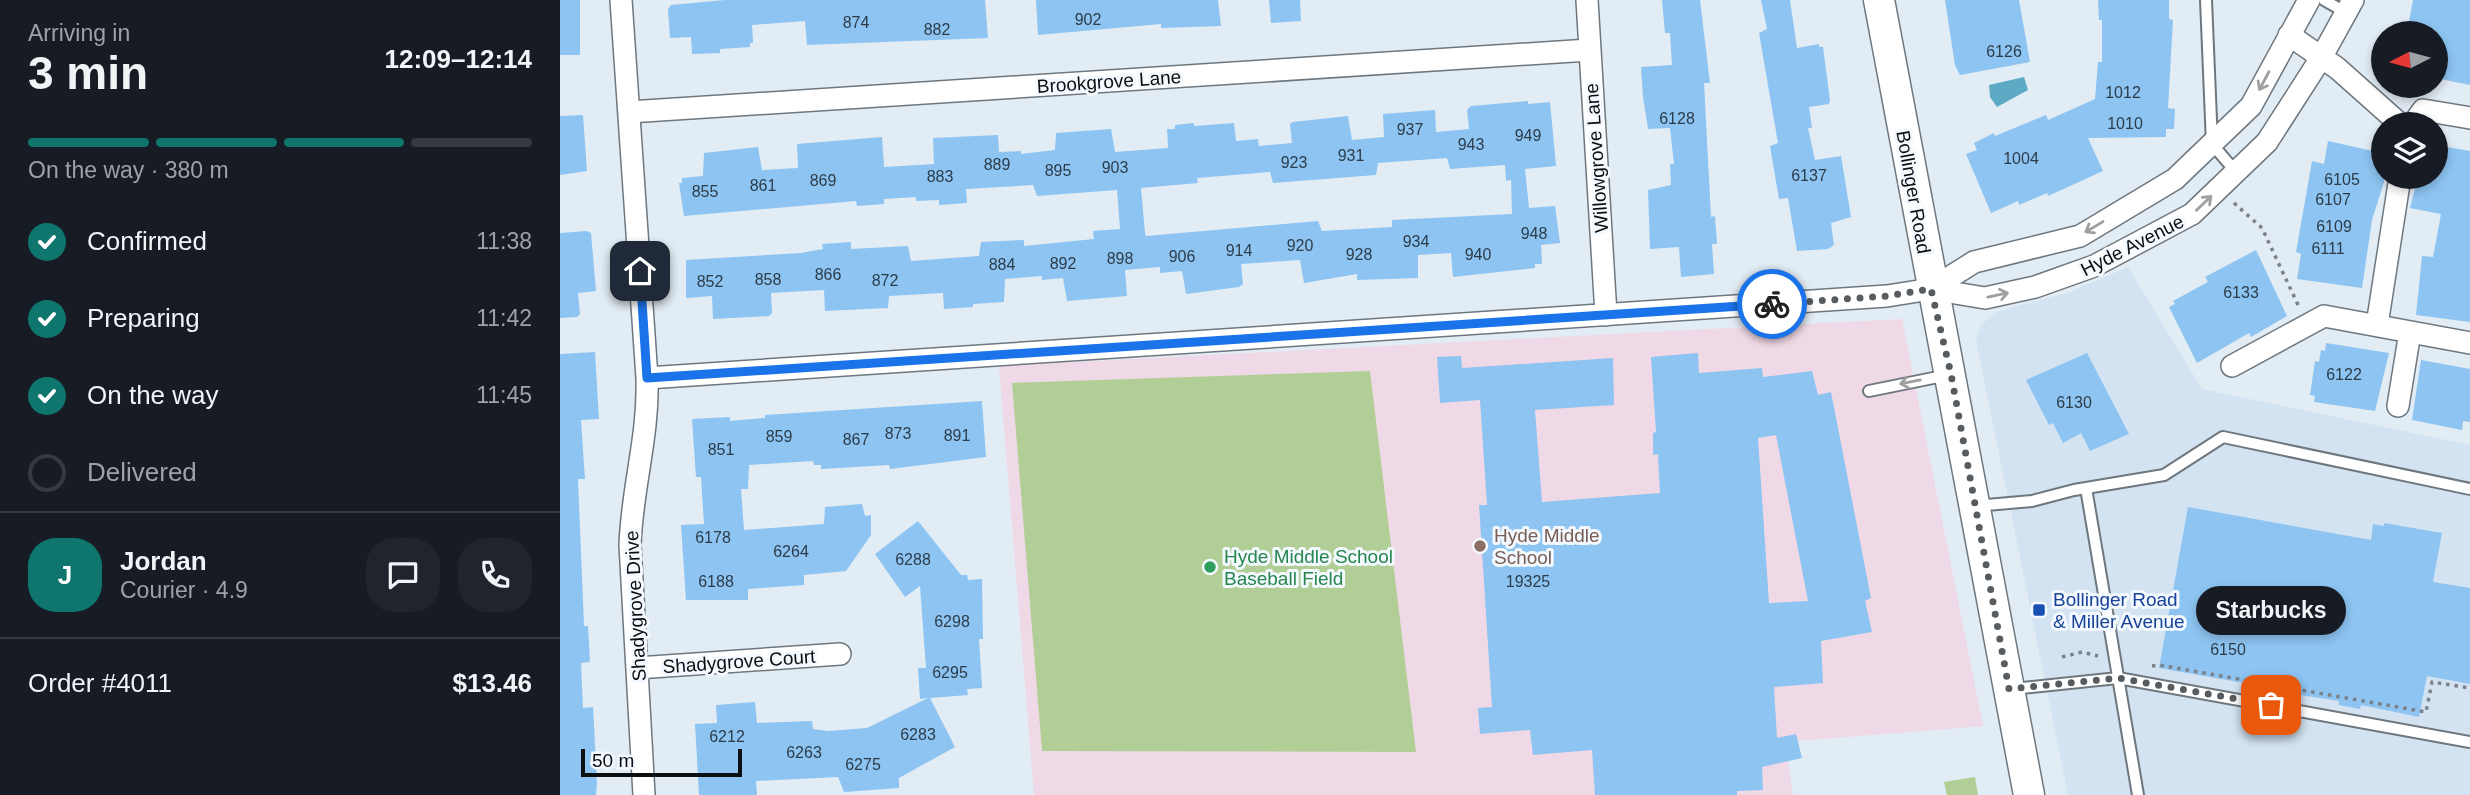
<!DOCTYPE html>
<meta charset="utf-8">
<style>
:root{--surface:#171b24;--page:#20242c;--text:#f1f3f6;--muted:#9ea1a6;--line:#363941;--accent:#0f766e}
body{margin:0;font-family:Helvetica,sans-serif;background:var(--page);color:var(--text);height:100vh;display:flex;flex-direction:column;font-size:26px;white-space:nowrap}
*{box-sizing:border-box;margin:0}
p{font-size:23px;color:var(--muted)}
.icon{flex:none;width:38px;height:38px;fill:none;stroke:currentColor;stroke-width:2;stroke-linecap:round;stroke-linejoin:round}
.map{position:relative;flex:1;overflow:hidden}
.panel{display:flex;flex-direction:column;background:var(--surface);width:560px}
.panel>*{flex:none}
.needle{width:46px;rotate:264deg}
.tools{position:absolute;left:1811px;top:21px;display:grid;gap:14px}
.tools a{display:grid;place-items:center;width:77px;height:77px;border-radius:50%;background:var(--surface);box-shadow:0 4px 10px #0003;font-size:35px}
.scale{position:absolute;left:21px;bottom:18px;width:161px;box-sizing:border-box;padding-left:7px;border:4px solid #0c0f12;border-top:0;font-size:19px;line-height:24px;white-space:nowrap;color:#0c0f12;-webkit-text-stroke:5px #f3f9fe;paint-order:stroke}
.pin{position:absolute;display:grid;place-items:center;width:60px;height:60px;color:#fff;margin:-30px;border-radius:14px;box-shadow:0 4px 10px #0006}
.courier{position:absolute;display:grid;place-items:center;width:70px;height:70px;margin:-35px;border:5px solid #1a73e8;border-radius:50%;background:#fff;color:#222;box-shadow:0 2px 9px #0007}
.bubble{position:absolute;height:49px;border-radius:24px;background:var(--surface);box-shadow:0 4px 10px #0003;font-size:23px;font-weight:700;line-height:49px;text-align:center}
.headline em{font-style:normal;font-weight:700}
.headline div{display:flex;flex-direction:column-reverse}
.headline{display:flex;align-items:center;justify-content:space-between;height:119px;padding:0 28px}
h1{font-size:46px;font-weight:700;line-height:52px}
.bar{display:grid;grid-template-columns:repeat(4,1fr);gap:10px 7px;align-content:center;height:84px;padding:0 28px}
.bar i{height:9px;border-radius:5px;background:var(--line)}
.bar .current{background:var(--accent)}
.bar p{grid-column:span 4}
.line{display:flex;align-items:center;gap:18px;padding:0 28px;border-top:2px solid var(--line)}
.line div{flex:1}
.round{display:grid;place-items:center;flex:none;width:74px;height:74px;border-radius:28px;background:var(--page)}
ol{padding:0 28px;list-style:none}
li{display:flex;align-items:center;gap:21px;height:77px}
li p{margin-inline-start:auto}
li .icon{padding:7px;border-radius:50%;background:var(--accent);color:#fff;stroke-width:4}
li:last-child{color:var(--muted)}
li i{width:38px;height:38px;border:4px solid var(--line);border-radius:50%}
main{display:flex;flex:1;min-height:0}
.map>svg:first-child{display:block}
.built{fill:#d3e3f1}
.education{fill:#f0d9e6}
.green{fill:#b2ce97}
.water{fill:#5caac4}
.building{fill:#8dc4f1;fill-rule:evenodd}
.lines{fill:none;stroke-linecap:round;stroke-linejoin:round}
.service-casing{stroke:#6e777e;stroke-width:14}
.minor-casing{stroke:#6e777e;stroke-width:24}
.secondary-casing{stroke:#6e777e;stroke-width:33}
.path{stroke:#7b8187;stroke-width:3.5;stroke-dasharray:3.5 5;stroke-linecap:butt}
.service{stroke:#fff;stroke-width:10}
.minor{stroke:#fff;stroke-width:21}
.secondary{stroke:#fff;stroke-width:30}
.oneway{stroke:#9e9fa0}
.done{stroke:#575c61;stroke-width:7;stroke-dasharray:0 12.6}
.route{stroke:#1a73e8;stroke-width:9}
.education-dot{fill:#8d6e63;stroke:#f3f9fe;stroke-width:2.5}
.leisure-dot{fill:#2e9e5b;stroke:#f3f9fe;stroke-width:2.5}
.transit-dot{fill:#1a4fb4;stroke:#f3f9fe;stroke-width:2.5}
.labels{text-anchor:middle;stroke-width:6;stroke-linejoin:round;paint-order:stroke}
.number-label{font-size:16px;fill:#2c3c4a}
.street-label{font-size:19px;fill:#0c0f12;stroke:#f3f9fe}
.education-label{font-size:19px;fill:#785e54;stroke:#f3f9fe;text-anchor:start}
.leisure-label{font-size:19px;fill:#27864d;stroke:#f3f9fe;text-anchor:start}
.transit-label{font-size:19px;fill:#164399;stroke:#f3f9fe;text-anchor:start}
</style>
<main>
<section class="panel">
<div class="headline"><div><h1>3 min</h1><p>Arriving in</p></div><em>12:09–12:14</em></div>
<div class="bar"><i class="current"></i><i class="current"></i><i class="current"></i><i></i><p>On the way · 380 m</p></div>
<ol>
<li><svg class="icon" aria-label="check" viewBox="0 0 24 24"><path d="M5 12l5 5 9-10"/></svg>Confirmed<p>11:38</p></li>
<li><svg class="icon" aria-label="check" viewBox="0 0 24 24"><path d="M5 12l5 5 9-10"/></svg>Preparing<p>11:42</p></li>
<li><svg class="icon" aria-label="check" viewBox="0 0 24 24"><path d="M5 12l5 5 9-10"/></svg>On the way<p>11:45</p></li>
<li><i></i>Delivered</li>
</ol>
<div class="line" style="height:126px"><b class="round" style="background:var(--accent);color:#fff">J</b><div><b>Jordan</b><p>Courier · 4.9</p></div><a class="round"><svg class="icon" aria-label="chat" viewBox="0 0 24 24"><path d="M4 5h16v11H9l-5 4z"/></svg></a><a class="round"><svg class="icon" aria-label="phone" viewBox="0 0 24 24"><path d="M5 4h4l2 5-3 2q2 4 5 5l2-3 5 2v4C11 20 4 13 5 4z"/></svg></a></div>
<div class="line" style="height:91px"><div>Order #4011</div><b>$13.46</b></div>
</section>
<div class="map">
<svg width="1910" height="795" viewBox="0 0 1910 795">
<rect width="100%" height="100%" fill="#e2ecf4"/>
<path class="built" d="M1568 267 1642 389 1910 445V795H1508L1416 340 1420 326 1436 312 1510 292Z"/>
<path class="education" d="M1342 319 1423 726 1225 742 1233 795H474L439 366Z"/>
<path class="green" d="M810 371 856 752 482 751 452 383Z
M1415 777 1418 795H1387L1384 782Z"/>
<path class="water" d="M1464 77 1468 90 1437 107 1430 97 1429 85Z"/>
<path class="building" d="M0 0H20V55H0Z
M165 0H425L428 38 247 45 245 21 192 25 193 43H190V47L160 49V53L132 54 131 37 110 38 108 9 111 5Z
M476 0H658L661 26 601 28V24L478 35Z
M709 0H740L741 21 711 23Z
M1102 0H1140L1150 83H1144L1151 217 1155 216 1157 244H1152L1154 274 1121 277 1119 247 1090 249 1088 190 1111 185 1110 164H1114L1110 128 1088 129 1083 97 1081 67 1112 65 1110 33H1105Z
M1201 0H1230L1237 48 1259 44V47H1263L1270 100 1269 104 1249 107 1252 128H1248L1255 160 1281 156 1291 217 1271 223 1274 245 1268 249 1237 251 1228 198 1219 199 1210 146 1218 143 1199 33 1207 29Z
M1385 0H1459L1470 62 1400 75 1395 65Z
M1538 0H1609V19L1613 20 1608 108 1615 109 1614 129H1606V137L1528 138 1543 171 1488 196 1487 193 1459 205 1458 201 1431 213 1406 154 1417 150 1414 143 1434 133 1435 136 1486 115 1488 120 1535 99 1538 62H1542V20H1539Z
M1853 0H1910V85L1876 78V33H1847Z
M968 101V104L990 102 996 166 965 169 969 208 995 206 1000 243 981 245 982 264H975V268L893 277 891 253 858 255V278L797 280V274L744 283 740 260 681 264 683 284 679 287 626 294 622 271 600 273V267L565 270 567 296 507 301 503 278 482 280V276L445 279 444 302 413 304V307L384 309 383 293 329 296 328 308 265 311 264 290 211 293 212 313 209 316 153 319 152 296 126 298V260L241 253 263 249 262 244 291 242V249L348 246 351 261 419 256 421 242 464 240V246L534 239 533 231 560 229 557 190 477 196 473 185 406 189 407 203 379 205V200L356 201V197L324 199V204L297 206 296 201 124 216 119 183H122V178L143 176 144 153 198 147 202 170 238 168 237 144 322 137 324 167 374 164 373 138 438 135 439 152 461 151V154L495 150 496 133 551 129 555 152 608 148 607 129H615V125L634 123V126L674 123 676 141 698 139 699 146 732 143 730 124 733 122 788 116 792 140 824 137 823 114 875 110 876 132 909 129 907 110 911 106ZM887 158 890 169 945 165 946 181 951 180 952 214 832 220V227L762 231 758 221 586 236 585 233 581 188 638 183 637 178 710 172 713 183 816 175 818 163Z
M23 115 27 171 0 175V116Z
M1768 141 1822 153 1819 172H1824V182L1812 220 1802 288 1737 279 1741 254 1736 252 1752 161 1764 164Z
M1876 145 1910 151V322L1856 315 1862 256 1873 257 1881 214 1850 208 1858 177H1876Z
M27 231 31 233 36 291 18 293 20 314 17 317 0 318V233Z
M1696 250 1727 316 1691 337 1689 333 1637 363 1609 307 1615 304 1613 301 1648 282 1645 277Z
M1766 343 1829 353 1815 411 1754 402 1755 396 1750 395 1755 361 1759 362 1761 350 1765 351Z
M35 352 39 419 21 420 25 479H18L24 626H28L30 662 21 663 23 708 33 707 37 783 36 795H0V354Z
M1138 353 1139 373 1202 368 1203 377 1252 371 1258 395 1271 392 1311 598 1305 601 1312 632 1261 641 1263 683 1214 687 1217 738 1236 734 1242 758 1202 767 1203 790 1177 791V795H1035L1032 750 973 755 970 730 920 734 918 708 932 707 919 505H927L920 400 880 403 877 357 901 356 902 368 1053 358 1054 405 975 410 982 502 1100 493 1098 454 1093 455V433L1096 432 1091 357ZM1216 435 1248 601 1209 603 1198 438Z
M1527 353 1569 434 1530 451 1521 433 1503 443 1493 423 1489 425 1466 380Z
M1861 360 1910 369V422L1903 421 1902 430 1852 420Z
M422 401 426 457 330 469 329 465 261 469V465H254L253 461 189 465 188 489H181L184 530 264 524 265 507 302 504 305 516 311 515V535L286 571 244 575V585L188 589V600H126L121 525 144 524 141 477H136L132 419 170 417V421L205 418V415Z
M1628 507 1811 540 1813 524 1824 526V523L1882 533 1873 582 1910 588V684L1867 676 1859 717 1801 705 1800 709 1779 705V701L1684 686V683L1599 668Z
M358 521 401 575H407L408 580 422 579 423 639H419L422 688 407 689 408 695 370 698 395 747 339 778V788L284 792 278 777 196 781 197 795H139L135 724 157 723 156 705 195 702 197 723 252 721 253 729 268 731 307 728 368 698 360 699 358 668H366L360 586 345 597 315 554Z"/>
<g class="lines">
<defs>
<path id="service" d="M1646 0 1652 144 1676 172
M1764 0 1785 12
M1309 391 1388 375
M1526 488 1578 795
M1415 506 1472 501 1514 490 1604 475 1663 437 1910 489
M1452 689 1558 678 1910 742"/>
<path id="minor" d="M61 0 87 378C89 436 72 487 70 545L84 795
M1027 0 1046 315
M1729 35 1777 68 1840 124
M69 112 1029 50
M1853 124 1863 110 1910 118
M1371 289 1414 262 1520 236 1615 179 1691 106 1749 0
M1817 325 1840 177
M1672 366 1764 316 1910 343
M87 378 1327 296 1371 289 1425 298 1475 287 1534 266 1632 214 1707 142 1761 58 1793 0
M1838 406 1850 332
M77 668 280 654"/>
<path id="secondary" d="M1319 0C1367 265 1418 530 1469 795"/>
</defs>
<use href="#service" class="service-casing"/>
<use href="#minor" class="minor-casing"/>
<use href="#secondary" class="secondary-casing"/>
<path class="path" d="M1674 203 1702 228 1739 307
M1502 657 1522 652 1538 656
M1592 666 1599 665 1866 712 1872 682 1910 688"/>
<use href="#service" class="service"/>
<use href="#minor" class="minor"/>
<use href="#secondary" class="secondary"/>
</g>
<defs><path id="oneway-shaft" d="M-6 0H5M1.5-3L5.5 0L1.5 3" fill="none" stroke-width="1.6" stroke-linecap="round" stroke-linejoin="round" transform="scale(1.75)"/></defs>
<g class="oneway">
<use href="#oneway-shaft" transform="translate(1704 81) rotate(118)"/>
<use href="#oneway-shaft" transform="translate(1644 203) rotate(-44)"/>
<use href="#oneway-shaft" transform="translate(1534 227) rotate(149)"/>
<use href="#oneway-shaft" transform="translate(1438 295) rotate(-12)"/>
<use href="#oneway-shaft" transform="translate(1350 382) rotate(169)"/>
</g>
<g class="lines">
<path class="done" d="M1212 304 1327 296 1371 289 1391 374 1449 689 1558 678 1711 705"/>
<path class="route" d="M80 271 87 378 1212 304"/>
</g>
<circle class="education-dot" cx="920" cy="546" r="7"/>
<circle class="leisure-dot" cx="650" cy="567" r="7"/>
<rect class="transit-dot" x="1472" y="603" width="14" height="14" rx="3.5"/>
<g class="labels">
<g class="number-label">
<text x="528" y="25">902</text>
<text x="296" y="28">874</text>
<text x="377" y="35">882</text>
<text x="1444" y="57">6126</text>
<text x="1563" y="98">1012</text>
<text x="1117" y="124">6128</text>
<text x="1565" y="129">1010</text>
<text x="850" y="135">937</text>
<text x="968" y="141">949</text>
<text x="911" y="150">943</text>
<text x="791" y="161">931</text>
<text x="1461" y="164">1004</text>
<text x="734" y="168">923</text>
<text x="437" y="170">889</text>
<text x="555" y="173">903</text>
<text x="498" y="176">895</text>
<text x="1249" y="181">6137</text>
<text x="380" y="182">883</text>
<text x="1782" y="185">6105</text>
<text x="263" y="186">869</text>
<text x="203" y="191">861</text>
<text x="145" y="197">855</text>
<text x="1773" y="205">6107</text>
<text x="1774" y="232">6109</text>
<text x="974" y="239">948</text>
<text x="856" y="247">934</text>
<text x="740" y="251">920</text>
<text x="1768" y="254">6111</text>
<text x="679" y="256">914</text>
<text x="799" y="260">928</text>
<text x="918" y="260">940</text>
<text x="622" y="262">906</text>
<text x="560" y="264">898</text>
<text x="503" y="269">892</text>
<text x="442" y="270">884</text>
<text x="268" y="280">866</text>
<text x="208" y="285">858</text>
<text x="325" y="286">872</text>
<text x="150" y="287">852</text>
<text x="1681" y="298">6133</text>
<text x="1784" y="380">6122</text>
<text x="1514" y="408">6130</text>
<text x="338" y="439">873</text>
<text x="397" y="441">891</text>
<text x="219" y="442">859</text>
<text x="296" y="445">867</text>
<text x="161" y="455">851</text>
<text x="153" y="543">6178</text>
<text x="231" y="557">6264</text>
<text x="353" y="565">6288</text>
<text x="156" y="587">6188</text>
<text x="968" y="587">19325</text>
<text x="392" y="627">6298</text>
<text x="1668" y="655">6150</text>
<text x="390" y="678">6295</text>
<text x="358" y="740">6283</text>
<text x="167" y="742">6212</text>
<text x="244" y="758">6263</text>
<text x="303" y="770">6275</text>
</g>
<g class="street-label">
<text transform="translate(549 81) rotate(-4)" y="7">Brookgrove Lane</text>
<text transform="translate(1036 158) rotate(-94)" y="7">Willowgrove Lane</text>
<text transform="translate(1354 192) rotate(80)" y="7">Bollinger Road</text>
<text transform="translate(1572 245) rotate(-27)" y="7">Hyde Avenue</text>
<text transform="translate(75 606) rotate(-93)" y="7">Shadygrove Drive</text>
<text transform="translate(179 661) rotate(-4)" y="7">Shadygrove Court</text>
</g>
<g class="education-label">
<text x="934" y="542">Hyde Middle<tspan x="934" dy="22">School</tspan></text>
</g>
<g class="leisure-label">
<text x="664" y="563">Hyde Middle School<tspan x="664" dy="22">Baseball Field</tspan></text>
</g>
<g class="transit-label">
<text x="1493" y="606">Bollinger Road<tspan x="1493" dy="22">&amp; Miller Avenue</tspan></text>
</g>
</g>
</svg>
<div class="tools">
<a><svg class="needle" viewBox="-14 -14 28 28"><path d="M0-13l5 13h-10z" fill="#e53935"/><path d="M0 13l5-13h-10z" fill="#9ea1a6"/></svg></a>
<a><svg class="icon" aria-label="layers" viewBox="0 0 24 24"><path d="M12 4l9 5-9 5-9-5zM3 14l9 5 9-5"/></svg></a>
</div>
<div class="scale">50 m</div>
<div class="pin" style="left:1711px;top:705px;background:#ea580c"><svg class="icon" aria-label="bag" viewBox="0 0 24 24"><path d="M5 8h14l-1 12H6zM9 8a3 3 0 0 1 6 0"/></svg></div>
<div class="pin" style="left:80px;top:271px;background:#1f2937"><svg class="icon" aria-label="home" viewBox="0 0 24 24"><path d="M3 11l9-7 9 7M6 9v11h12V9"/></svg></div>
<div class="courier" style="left:1212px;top:304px"><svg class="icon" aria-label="bike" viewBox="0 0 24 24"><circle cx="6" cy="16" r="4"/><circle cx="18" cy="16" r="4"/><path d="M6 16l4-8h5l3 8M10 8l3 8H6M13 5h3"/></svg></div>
<div class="bubble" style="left:1636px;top:586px;width:150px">Starbucks</div>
</div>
</main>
